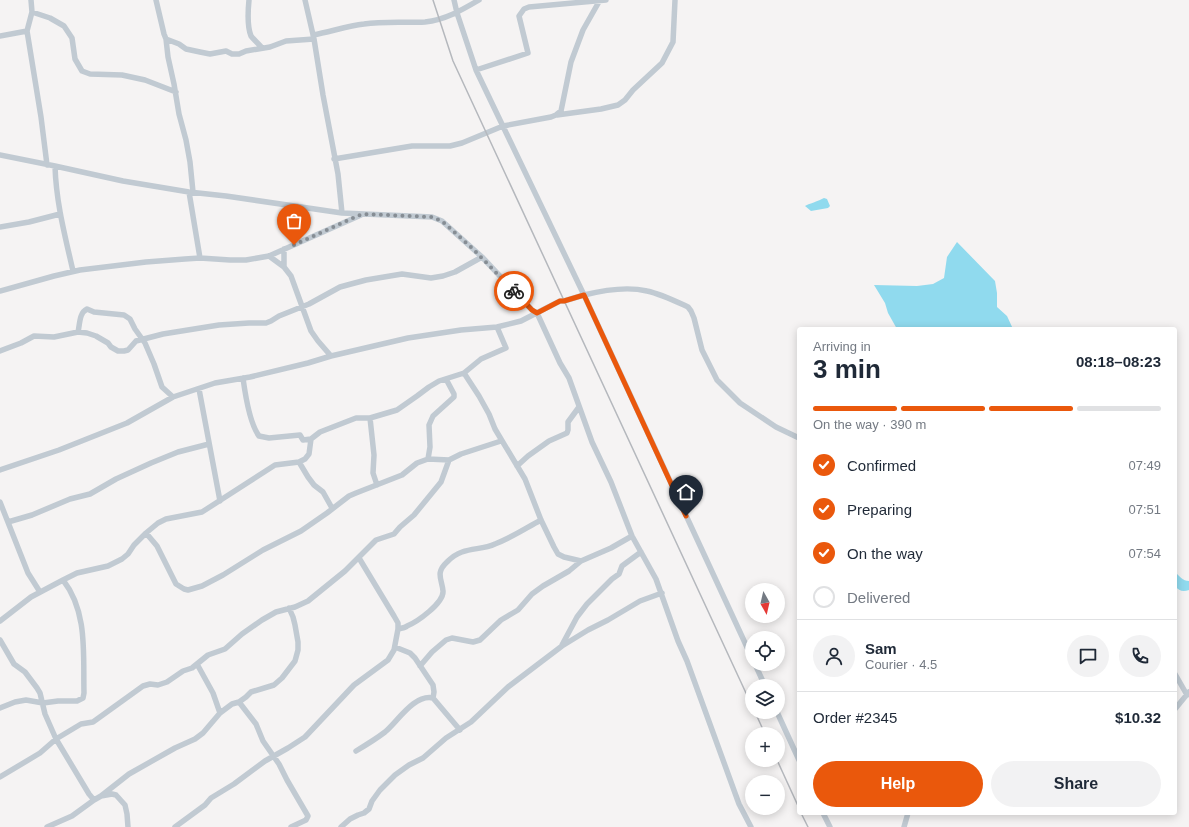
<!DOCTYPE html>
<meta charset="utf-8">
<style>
:root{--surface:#fff;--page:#f2f2f3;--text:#1f2937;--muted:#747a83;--line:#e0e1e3;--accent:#ea580c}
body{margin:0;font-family:Helvetica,sans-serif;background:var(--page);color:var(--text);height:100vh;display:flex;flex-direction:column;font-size:15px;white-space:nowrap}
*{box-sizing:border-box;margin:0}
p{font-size:13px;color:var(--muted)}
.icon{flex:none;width:22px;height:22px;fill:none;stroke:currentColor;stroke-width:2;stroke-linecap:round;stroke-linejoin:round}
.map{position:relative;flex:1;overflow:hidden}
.drawer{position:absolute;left:797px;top:327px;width:380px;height:488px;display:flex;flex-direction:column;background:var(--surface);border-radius:4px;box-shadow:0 2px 10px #0003}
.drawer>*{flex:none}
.needle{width:26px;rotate:172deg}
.controls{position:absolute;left:745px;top:583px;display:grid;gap:8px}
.controls a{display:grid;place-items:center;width:40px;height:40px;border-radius:50%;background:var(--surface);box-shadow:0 2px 10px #0003;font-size:20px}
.pin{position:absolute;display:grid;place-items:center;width:34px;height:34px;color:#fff;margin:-41px -17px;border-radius:50% 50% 50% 0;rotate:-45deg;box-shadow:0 0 4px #0007}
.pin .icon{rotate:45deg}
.courier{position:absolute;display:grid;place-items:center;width:40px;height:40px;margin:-20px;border:3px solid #ea580c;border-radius:50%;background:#fff;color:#222;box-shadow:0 1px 5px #0007}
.overview em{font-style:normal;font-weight:700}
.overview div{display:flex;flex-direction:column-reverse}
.overview{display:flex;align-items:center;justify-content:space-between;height:68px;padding:0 16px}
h1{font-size:26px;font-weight:700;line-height:30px}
.bar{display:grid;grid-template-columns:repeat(4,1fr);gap:6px 4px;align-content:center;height:48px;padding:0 16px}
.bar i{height:5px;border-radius:3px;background:var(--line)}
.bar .current{background:var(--accent)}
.bar p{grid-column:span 4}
.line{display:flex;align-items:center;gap:10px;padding:0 16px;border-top:1px solid var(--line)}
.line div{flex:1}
.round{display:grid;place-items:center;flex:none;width:42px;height:42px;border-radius:21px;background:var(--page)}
ol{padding:0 16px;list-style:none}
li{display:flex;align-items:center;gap:12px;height:44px}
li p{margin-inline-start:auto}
li .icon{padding:4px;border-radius:50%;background:var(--accent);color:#fff;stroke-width:4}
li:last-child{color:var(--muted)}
li i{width:22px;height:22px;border:2px solid var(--line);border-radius:50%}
.primary-button{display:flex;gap:8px;margin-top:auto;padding:8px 16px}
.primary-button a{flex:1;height:46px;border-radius:24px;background:var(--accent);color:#fff;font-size:16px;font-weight:700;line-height:46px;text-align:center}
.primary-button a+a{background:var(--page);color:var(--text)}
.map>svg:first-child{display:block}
.water{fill:#90daee}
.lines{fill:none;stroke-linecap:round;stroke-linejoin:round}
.street{stroke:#c1cad2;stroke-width:5.5}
.rail{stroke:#b5b8bd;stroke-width:1.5}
.done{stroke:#868d94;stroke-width:4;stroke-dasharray:0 7.2}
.route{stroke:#ea580c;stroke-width:5}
</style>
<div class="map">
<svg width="1189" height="827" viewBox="0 0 1189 827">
<rect width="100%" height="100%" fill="#f5f3f3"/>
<path class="water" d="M824 198 827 199 830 206 828 208 811 211 805 206C808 204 819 201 824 198Z
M957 242 995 281 997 293V307L1007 316 1013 329H897L888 313 885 303 874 285 917 286 933 284 944 278 947 257Z
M1175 572C1179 576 1183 581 1189 581V590C1183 592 1179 591 1175 586Z"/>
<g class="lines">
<path class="street" d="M31 0 32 12 27 31 41 117 47 165
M156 0 164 34 166 39 168 57 174 84 179 114 186 140 190 162 193 192
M249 0C248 10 247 26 251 36 254 40 259 44 262 48
M305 0 314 39 323 95 338 174 342 213
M454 0 457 13 476 70 584 295C604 290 626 286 647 291 661 294 675 301 688 307L691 311 694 318 702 350 717 380 740 403 776 427 799 438
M32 12 50 18 64 26 72 38 75 59 82 71 90 74 122 75 145 80 176 92
M313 35C330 32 347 26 364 24 384 21 405 23 425 22 445 20 462 10 479 0
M0 36 27 31
M166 39 179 44 186 49 200 52 210 54 226 51 232 54H239L246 51 270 47 286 41 314 39
M476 70 528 53 519 16 524 9 529 7 606 0
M557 115 601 109 618 105 625 100 633 90 662 63 673 42 675 0
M0 155 55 166 123 181 189 192 226 196 342 213 432 217 442 221 482 257 532 310 537 313 560 363 569 378 592 442 611 482 632 536 656 579 678 641 687 661 739 804 751 827
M334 159 412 146H450L462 143 503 126 551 117 556 115 561 111 571 62 583 30 600 0
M55 166C56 202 65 236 73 271
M189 192 200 258
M0 227 29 222 60 214
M269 256 284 267 291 276 311 331 318 341 331 356
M284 267V249
M0 291 54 276 80 270 146 262 185 259 200 258 230 260H246L269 256 361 215
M78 332C80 324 79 313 87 309L94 312 124 315 130 319 135 329 145 343 154 364 162 387 173 397
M0 351 21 343 34 336 54 337 78 332 87 333 96 336 108 343 111 347 118 351H124L128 350 136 341 163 334 219 325 249 323H266L271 321 279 316 309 304 340 287 351 284 366 280 402 274 431 278 443 276 455 272 482 257
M464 373 479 396 489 414 495 429 525 479 541 520 554 547 558 554 564 557 581 561
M243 378C245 393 250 424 259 436L269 438 300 435 303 440 311 439
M199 389 220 501
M370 418 374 455 373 473 377 485
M428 459 430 447 429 425 433 416 454 397V394L446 379
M299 462 308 477 314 485 323 492 332 508
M517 466 528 456 549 441 567 433 568 430V422L579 407
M0 470 59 450 127 423 173 397 215 383 250 377 308 363 331 356 408 338 461 330 497 327 521 321 560 301H564L584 295 752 658
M0 502 28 573 40 592
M8 522 32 515 70 499 90 494 116 479 151 463 178 452 209 444
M146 533 157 546 176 584 184 589 188 590 202 586 223 575 263 550 301 531 327 513 349 496 356 493 402 475 417 463 428 459 449 460
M0 621 31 597 63 580 77 573 108 566 122 559 128 554 134 545 146 533 158 523 166 519 202 512 275 465 299 462 305 459 309 454 311 439 320 432 356 418H370L397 410 417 396 429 387 439 381 464 373 481 359 506 348 497 327
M398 629C401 628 405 628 407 626 417 622 444 603 443 591 442 579 435 573 447 562 451 558 456 554 462 552 473 548 484 549 495 544 511 538 526 528 541 520
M0 640 14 664 25 672 37 688 40 693 45 714 56 739 89 794 94 800 101 796 112 794 116 795 125 805 127 814 128 827
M562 645 577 617 587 604 612 579 619 574 622 566 626 563 641 552
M395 647 410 653 415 658 433 685 434 692 433 698
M197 664 213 693 220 713
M755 664 765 686
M420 666 432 652 446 640 452 638 473 642 480 640 501 620 518 610 532 594 543 586 569 571 581 561 611 548 632 536
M1175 674 1187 695
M239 702 256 724 263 741 279 764 287 780 308 816 306 820 291 827
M0 708 15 702 26 700 43 703 58 701H77L83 698 84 693C83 654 88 612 63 580
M1175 709 1189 692
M777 712 799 760
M356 751C366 745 376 739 385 732 398 721 414 694 433 698L460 730
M0 777 40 753 56 739 81 724 93 722 143 686 150 684 158 685 167 682 183 671 192 668 208 655 225 649 242 634 262 620 276 612 295 607 308 601 345 571 376 540 394 534 400 527 414 515 441 482 449 460 461 454 501 441
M101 796 129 774 175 748 195 739 203 733 220 713 232 704 239 702 246 697 251 692 274 685 282 678 295 661 298 650V642L295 625 293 617 289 608
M823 813 830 827
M47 827 72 816 94 800
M175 827 205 805 211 798 234 784 265 761 288 748 305 737 354 685 388 660 394 650 398 629V623L394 616 359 558
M341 827 350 819 358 815 364 813 369 809 372 801 380 790 395 775 409 765 423 758 446 738 471 722 508 687 562 646 588 630 608 620 640 601 662 593
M904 827 908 813"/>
<path class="rail" d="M433 0 453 61 752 706
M755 712 765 734
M777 760 799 808
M801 813 808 827"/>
</g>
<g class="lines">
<path class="done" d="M294 245 362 214 432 217 442 221 472 248 514 291"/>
<path class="route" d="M514 291 532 310 537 313 560 301H564L584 295 686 516"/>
</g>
</svg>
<div class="controls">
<a><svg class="needle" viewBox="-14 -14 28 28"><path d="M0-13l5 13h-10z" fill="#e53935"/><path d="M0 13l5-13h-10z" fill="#747a83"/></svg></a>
<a><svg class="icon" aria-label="locate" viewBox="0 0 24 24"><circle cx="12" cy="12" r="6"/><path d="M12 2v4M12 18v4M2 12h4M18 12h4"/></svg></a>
<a><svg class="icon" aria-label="layers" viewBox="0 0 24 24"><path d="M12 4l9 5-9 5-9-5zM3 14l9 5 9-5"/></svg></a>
<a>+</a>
<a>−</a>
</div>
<div class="pin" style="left:294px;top:245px;background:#ea580c"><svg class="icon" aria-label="bag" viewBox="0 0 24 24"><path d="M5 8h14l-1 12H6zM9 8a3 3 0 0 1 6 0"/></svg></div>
<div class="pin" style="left:686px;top:516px;background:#1f2937"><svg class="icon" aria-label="home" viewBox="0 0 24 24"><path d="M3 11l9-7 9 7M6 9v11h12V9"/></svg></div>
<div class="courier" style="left:514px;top:291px"><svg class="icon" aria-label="bike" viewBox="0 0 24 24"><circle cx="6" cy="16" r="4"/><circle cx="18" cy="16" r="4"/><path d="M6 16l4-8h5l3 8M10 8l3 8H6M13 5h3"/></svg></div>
<section class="drawer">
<div class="overview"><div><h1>3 min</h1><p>Arriving in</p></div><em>08:18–08:23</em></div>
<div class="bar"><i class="current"></i><i class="current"></i><i class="current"></i><i></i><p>On the way · 390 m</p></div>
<ol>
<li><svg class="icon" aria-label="check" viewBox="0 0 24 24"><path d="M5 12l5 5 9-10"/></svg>Confirmed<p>07:49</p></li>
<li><svg class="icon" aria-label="check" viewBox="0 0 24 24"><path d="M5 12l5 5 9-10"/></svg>Preparing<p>07:51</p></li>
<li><svg class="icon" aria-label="check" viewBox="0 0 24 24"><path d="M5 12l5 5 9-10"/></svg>On the way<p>07:54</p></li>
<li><i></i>Delivered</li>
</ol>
<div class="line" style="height:72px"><a class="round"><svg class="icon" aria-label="person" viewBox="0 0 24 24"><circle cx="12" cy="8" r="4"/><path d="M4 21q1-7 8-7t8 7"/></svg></a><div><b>Sam</b><p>Courier · 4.5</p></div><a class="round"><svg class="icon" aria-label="chat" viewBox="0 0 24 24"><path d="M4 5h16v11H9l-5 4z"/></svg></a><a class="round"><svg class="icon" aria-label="phone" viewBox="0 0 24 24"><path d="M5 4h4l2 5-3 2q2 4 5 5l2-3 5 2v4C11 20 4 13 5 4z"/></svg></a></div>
<div class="line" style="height:52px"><div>Order #2345</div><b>$10.32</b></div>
<div class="primary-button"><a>Help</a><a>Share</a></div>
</section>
</div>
